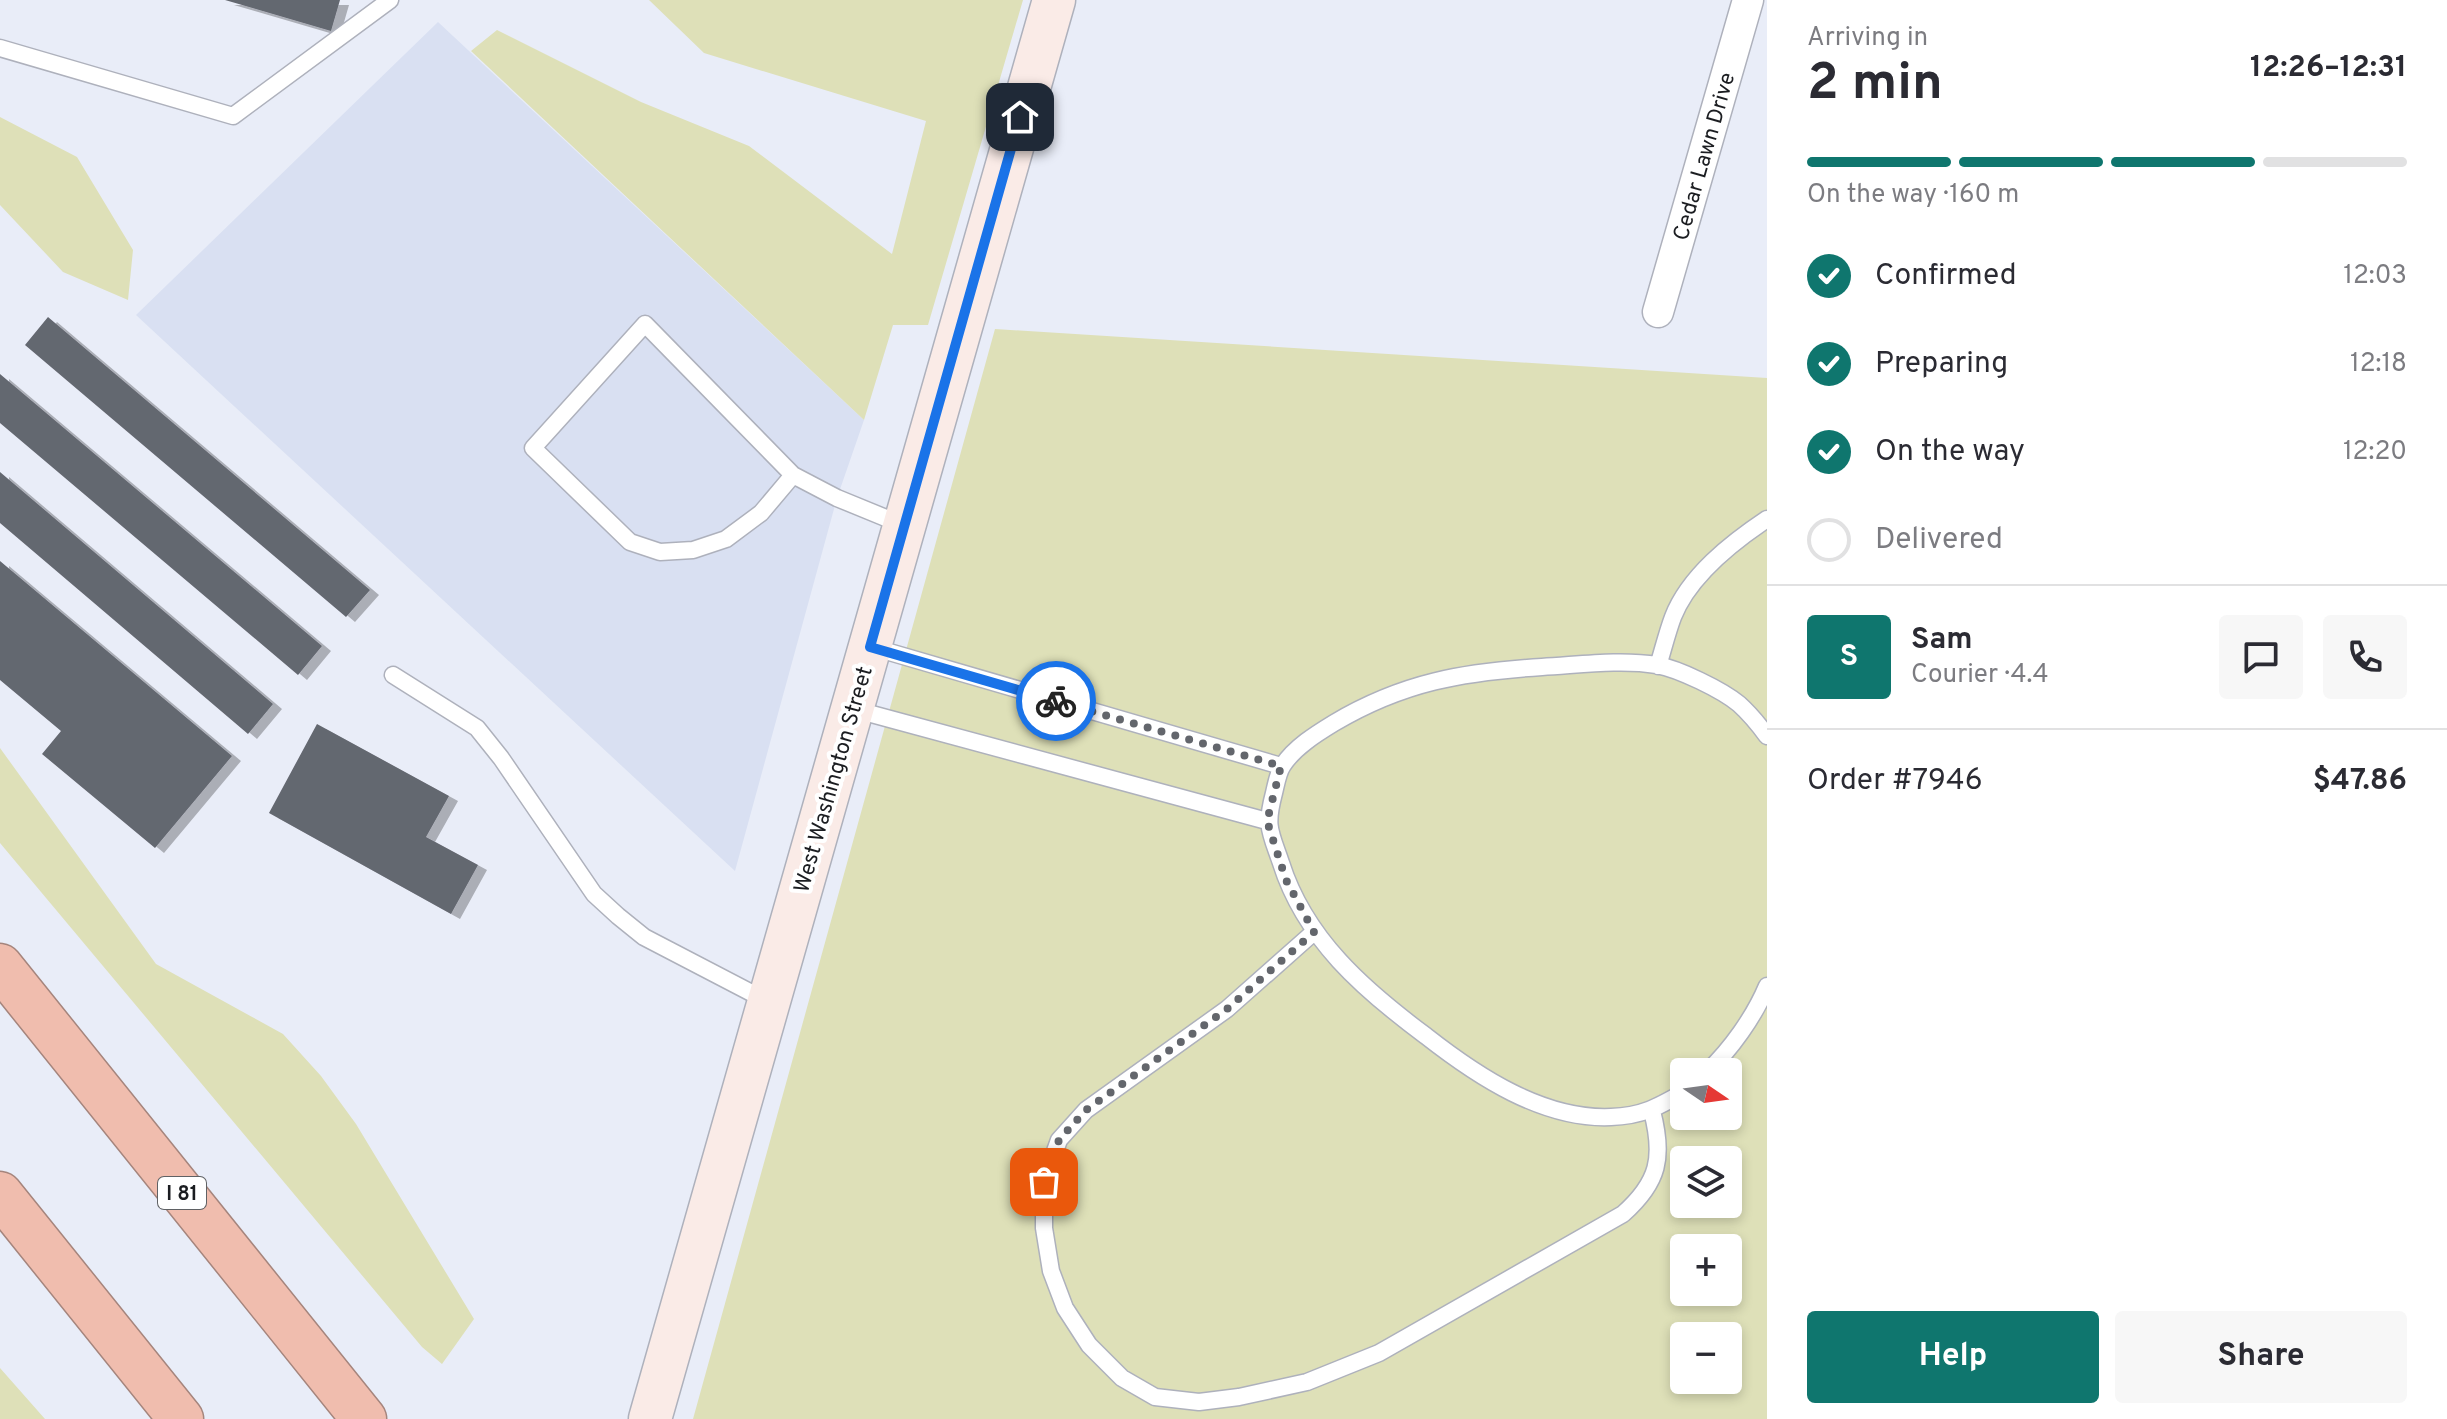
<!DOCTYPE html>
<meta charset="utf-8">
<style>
:root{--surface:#fff;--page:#f7f7f7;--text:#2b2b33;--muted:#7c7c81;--line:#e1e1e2;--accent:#0f766e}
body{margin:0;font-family:Overpass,sans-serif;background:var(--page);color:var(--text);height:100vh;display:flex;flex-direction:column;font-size:30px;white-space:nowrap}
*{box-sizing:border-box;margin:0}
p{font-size:26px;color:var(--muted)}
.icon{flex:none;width:44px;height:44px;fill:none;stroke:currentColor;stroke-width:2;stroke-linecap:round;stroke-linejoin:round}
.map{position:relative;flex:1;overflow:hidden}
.side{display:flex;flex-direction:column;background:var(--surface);width:680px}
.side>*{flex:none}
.needle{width:52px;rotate:103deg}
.fabs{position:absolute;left:1670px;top:1058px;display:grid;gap:16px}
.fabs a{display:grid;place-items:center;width:72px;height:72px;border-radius:8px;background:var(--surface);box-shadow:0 4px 12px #0003;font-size:40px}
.pin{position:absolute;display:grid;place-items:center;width:68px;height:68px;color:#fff;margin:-34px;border-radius:16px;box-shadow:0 4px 12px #0006}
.courier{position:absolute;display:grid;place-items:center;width:80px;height:80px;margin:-40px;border:6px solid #1a73e8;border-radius:50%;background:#fff;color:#222;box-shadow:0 2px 10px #0007}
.overview em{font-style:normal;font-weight:700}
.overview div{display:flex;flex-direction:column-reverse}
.overview{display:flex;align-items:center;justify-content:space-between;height:136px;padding:0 40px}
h1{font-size:52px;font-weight:700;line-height:60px}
.bar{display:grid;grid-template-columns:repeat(4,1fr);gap:12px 8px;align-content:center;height:96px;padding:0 40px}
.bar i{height:10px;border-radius:6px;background:var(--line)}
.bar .on{background:var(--accent)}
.bar p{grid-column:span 4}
.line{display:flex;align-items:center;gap:20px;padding:0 40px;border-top:2px solid var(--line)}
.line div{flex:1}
.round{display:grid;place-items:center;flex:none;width:84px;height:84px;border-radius:8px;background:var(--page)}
ol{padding:0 40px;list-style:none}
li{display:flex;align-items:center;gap:24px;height:88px}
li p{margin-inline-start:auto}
li .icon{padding:8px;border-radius:50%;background:var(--accent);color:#fff;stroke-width:4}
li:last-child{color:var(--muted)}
li i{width:44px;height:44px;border:4px solid var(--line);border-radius:50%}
.button{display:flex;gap:16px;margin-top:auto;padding:16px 40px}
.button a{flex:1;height:92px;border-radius:8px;background:var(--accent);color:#fff;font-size:32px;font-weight:700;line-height:92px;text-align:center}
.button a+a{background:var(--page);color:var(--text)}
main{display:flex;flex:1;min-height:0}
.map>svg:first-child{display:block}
.built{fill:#d9e0f2}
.green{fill:#dee0b8;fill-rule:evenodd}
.building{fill:#646770;filter:url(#shadow)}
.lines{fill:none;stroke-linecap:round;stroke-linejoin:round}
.service-casing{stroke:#aeb1bc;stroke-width:19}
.minor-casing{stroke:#aeb1bc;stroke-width:33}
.secondary-casing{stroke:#aeb1bc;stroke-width:45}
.motorway-casing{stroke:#a5857d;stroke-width:47}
.service{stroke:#fff;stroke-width:16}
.minor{stroke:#fff;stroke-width:30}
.secondary{stroke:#faebe7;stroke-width:42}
.motorway{stroke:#f0bdae;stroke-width:44}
.done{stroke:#63666c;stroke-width:8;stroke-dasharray:0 14.4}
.route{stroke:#1a73e8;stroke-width:10}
.labels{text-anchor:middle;stroke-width:8;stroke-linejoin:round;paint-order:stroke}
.shield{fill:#fff;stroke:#5f6164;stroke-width:2}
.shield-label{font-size:20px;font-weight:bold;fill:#1b1d21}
.street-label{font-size:22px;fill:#1b1d21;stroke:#fff}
</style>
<main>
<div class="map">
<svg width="1767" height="1419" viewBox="0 0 1767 1419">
<defs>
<filter id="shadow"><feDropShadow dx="9" dy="5" stdDeviation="0" flood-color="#0004"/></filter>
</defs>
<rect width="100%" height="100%" fill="#e9edf8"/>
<path class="built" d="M438 22 864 420 837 498 735 871 136 315Z"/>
<path class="green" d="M649 0H1023L928 325H893L864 420 471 51 497 30 641 102 749 146 892 254 926 121 704 53Z
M0 117 77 157 133 250 128 300 63 272 0 205Z
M995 329 1767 378V1419H693ZM1684 1072H1728V1116H1684ZM1684 1160H1728V1204H1684ZM1684 1248H1728V1292H1684ZM1684 1336H1728V1380H1684Z
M0 748 156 964 283 1034 321 1076 356 1124 474 1319 442 1364 422 1347 0 843Z
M0 1368 45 1419H0Z"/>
<path class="building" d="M225 0H340L331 31Z
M48 317 370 590 346 617 25 345Z
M0 374 322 646 298 675 0 423Z
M0 472 273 704 248 734 0 523Z
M0 561 232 756 155 848 42 754 61 731 0 680Z
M317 724 449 796 426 837 478 865 451 914 269 813Z"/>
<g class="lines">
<defs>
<path id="service" d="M0 48 233 116 390 0
M793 475 645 324 533 448 630 542 660 552 693 550 726 539 761 513 793 475 837 498 903 525
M872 647 1281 766
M1658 666C1663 650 1667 633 1673 617 1689 576 1731 543 1767 519
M393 675 477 728 501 758 594 894 618 916 644 937 767 1001
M853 709 1267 821
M1314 932 1227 1009 1086 1110 1059 1140 1044 1182V1228L1051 1271 1065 1308 1089 1345 1122 1378 1155 1397 1199 1402 1239 1397 1307 1382 1379 1353 1623 1214C1659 1182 1664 1157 1652 1111
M1707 1072C1731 1049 1754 1017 1767 986
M1684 1092C1658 1107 1642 1116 1611 1117 1543 1120 1477 1076 1426 1036 1364 990 1305 939 1281 863 1270 831 1265 827 1274 793 1276 785 1278 772 1283 765 1295 747 1316 734 1334 723 1403 682 1463 672 1542 667 1579 665 1620 659 1657 665 1679 669 1722 690 1739 704 1749 713 1759 725 1767 736"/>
<path id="minor" d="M1658 312 1748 0"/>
<path id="secondary" d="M650 1419 1054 0"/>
<path id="motorway" d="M0 966 364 1419
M0 1194 181 1419"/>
</defs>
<use href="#service" class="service-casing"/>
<use href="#minor" class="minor-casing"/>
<use href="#secondary" class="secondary-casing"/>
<use href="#motorway" class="motorway-casing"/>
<use href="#service" class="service"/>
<use href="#minor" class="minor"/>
<use href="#secondary" class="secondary"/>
<use href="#motorway" class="motorway"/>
</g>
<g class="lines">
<path class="done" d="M1044 1182 1059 1140 1086 1110 1227 1009 1314 932 1286 880 1267 821 1281 766 1056 701"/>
<path class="route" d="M1020 117 870 647 1056 701"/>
</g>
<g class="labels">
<rect class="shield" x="158" y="1177" width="48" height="32" rx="6"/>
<g class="shield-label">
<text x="182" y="1200">I 81</text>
</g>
<g class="street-label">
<text transform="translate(1703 156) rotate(-74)" y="8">Cedar Lawn Drive</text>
<text transform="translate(832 779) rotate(-74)" y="8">West Washington Street</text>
</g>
</g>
</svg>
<div class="fabs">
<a><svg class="needle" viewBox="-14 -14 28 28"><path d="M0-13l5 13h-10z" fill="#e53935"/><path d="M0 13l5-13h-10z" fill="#7c7c81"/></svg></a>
<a><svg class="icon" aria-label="layers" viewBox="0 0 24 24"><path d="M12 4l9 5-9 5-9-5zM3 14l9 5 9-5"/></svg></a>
<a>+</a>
<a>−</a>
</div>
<div class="pin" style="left:1044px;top:1182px;background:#ea580c"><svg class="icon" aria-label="bag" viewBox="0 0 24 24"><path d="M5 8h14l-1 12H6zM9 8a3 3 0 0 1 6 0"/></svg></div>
<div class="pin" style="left:1020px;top:117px;background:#1f2937"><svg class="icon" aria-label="home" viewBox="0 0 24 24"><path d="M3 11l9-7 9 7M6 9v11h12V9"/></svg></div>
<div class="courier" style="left:1056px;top:701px"><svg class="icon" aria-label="bike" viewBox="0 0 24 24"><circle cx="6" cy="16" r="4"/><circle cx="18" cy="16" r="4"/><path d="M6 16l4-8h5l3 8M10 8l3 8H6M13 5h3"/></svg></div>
</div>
<section class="side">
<div class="overview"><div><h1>2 min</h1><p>Arriving in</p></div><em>12:26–12:31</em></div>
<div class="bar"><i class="on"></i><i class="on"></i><i class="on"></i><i></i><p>On the way · 160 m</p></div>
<ol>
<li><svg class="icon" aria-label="check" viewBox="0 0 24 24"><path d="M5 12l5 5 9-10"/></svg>Confirmed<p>12:03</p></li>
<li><svg class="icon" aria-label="check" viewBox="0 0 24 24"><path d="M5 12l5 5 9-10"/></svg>Preparing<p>12:18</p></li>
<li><svg class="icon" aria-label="check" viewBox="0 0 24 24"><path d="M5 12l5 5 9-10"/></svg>On the way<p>12:20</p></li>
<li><i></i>Delivered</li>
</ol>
<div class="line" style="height:144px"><b class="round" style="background:var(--accent);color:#fff">S</b><div><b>Sam</b><p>Courier · 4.4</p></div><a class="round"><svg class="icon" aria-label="chat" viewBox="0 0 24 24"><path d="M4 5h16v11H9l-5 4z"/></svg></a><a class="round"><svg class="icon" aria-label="phone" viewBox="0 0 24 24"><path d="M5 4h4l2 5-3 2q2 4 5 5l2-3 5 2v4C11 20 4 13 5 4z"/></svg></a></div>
<div class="line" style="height:104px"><div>Order #7946</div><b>$47.86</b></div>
<div class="button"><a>Help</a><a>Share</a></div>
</section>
</main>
